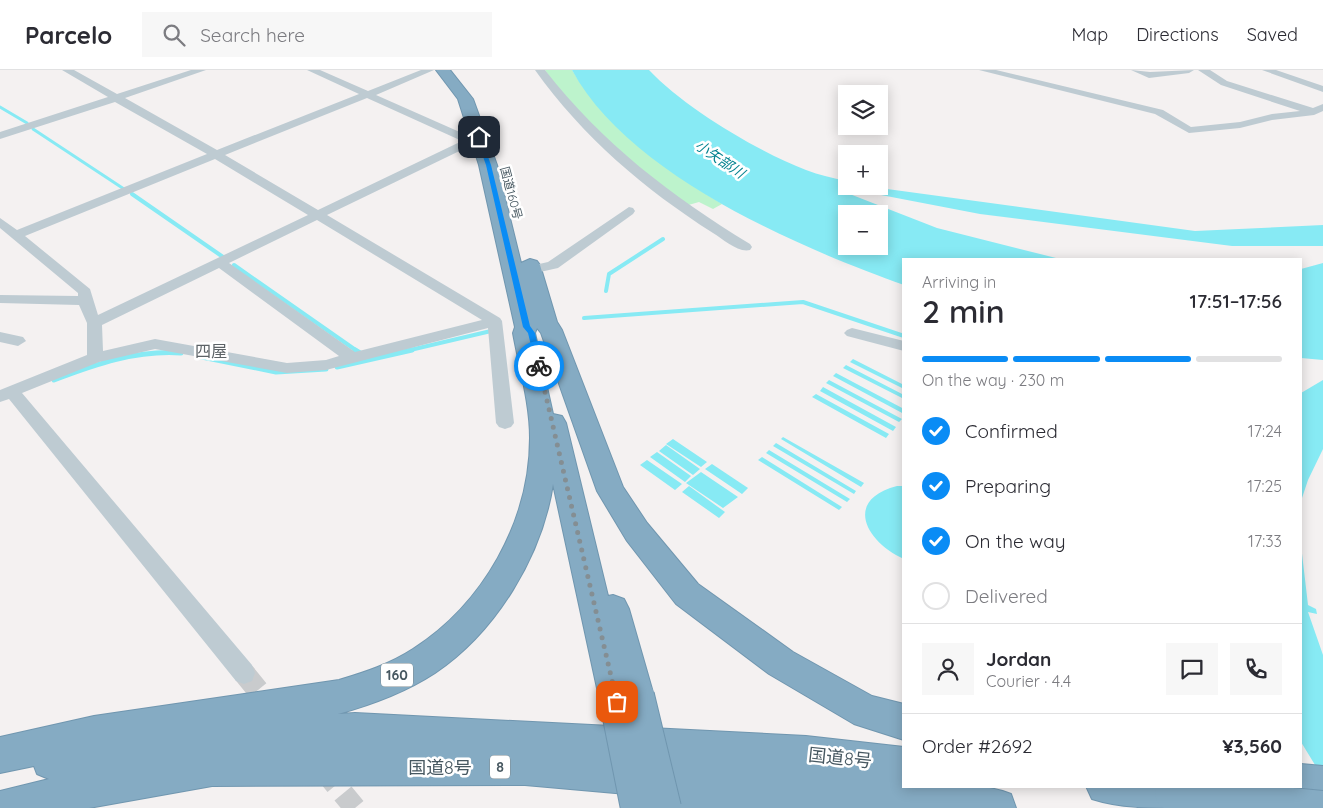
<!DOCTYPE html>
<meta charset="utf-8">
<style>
:root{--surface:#fff;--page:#f7f7f7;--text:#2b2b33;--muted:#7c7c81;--line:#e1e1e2;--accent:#0a8cf5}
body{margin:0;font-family:Quicksand,"Noto Sans JP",sans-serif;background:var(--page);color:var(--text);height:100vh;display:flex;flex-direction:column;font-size:19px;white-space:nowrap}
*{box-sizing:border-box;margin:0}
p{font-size:16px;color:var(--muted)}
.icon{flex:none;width:28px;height:28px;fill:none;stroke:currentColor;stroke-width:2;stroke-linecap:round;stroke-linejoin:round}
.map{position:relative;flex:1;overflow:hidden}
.sheet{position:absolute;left:902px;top:188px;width:400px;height:530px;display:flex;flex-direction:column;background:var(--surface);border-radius:0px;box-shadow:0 2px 12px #0003}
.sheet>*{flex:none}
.buttons{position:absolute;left:838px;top:15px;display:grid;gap:10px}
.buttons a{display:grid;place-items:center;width:50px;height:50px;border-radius:0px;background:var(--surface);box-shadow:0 2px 12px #0003;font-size:25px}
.pin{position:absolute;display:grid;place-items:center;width:42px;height:42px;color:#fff;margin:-21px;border-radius:10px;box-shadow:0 2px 8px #0006}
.courier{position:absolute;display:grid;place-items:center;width:50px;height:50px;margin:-25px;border:4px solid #0a8cf5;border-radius:50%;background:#fff;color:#222;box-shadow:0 1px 6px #0007}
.head em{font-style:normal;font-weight:600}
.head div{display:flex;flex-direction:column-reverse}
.head{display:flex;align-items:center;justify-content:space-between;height:85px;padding:0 20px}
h1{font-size:32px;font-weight:600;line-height:38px}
.bar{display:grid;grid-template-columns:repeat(4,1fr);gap:8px 5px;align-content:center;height:60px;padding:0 20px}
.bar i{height:6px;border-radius:4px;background:var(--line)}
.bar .active{background:var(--accent)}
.bar p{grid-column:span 4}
.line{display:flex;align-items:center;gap:12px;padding:0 20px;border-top:1px solid var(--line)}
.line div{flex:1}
.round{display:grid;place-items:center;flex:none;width:52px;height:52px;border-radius:0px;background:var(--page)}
ol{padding:0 20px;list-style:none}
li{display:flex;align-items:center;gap:15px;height:55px}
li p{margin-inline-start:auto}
li .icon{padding:5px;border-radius:50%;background:var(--accent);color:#fff;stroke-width:4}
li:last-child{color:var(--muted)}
li i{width:28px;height:28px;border:2px solid var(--line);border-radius:50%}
header{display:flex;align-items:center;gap:30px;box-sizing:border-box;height:70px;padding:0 25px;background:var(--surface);border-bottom:1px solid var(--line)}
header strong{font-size:24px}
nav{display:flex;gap:28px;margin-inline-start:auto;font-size:18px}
.search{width:350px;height:45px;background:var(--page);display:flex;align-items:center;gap:12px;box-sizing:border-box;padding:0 18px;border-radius:0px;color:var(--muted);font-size:19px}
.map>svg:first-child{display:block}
.green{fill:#bdf3cc}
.water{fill:#87eaf4;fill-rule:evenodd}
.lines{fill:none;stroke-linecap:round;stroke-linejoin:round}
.stream-far2{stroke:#87eaf4;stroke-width:3}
.stream-far1{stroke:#87eaf4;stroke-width:4}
.stream{stroke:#87eaf4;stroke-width:5}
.minor-tunnel{stroke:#c9cbcd;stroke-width:22;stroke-dasharray:22 11;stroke-linecap:butt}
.highway-casing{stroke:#7096af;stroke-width:2}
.minor{fill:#becbd2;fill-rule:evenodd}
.highway{fill:#85abc3;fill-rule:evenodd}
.highway-bridge-casing{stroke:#7096af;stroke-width:36;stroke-linecap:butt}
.highway-bridge{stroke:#85abc3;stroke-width:34}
.route{fill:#0a8cf5}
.done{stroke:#848e93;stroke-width:5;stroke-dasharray:0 9}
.labels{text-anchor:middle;stroke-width:5;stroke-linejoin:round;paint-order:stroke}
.far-street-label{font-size:12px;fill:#475861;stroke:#fff}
.far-water-label{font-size:14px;font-style:italic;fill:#048390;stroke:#fff}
.shield{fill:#fff;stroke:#7e8a90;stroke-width:1}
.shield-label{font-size:14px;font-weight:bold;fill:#475861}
.neighbourhood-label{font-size:16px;fill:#5d6367;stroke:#fff}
.near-street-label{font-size:18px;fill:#475861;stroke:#fff}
</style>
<header>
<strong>Parcelo</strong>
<div class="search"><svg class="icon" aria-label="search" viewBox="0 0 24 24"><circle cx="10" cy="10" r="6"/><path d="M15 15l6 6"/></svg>Search here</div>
<nav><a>Map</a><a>Directions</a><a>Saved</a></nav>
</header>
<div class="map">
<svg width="1323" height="738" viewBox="0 0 1323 738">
<rect width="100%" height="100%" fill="#f4f1f1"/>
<path class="green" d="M545 0H572C607 58 664 99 722 134L713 139 699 132 685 136 622 88 572 38Z"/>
<path class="water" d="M572 0H649C685 38 757 81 806 100 819 105 833 108 846 111V116H865L1195 161 1323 155V176H1232L980 144 855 120 842 121 937 158 1056 188 1068 189H904V215C797 177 628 104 572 0ZM846 144H879V176H846Z
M1323 193V290L1301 288V199Z
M853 289 904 315V319L850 292Z
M846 295 904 325V329L843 298Z
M836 303 904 339V344L833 306Z
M829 310 902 349 899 352 826 313Z
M1323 310V379L1308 410 1301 431V323Z
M823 317 896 357 893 361 820 321Z
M816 324 889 364 886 368 812 327Z
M783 367 864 413 861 417 781 369Z
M673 369 707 392 701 397 666 374Z
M776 373 856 421 854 424 773 376Z
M666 375 700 399 693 405 659 381Z
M769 380 850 429 847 432 766 383Z
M657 382 691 406 685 412 650 387Z
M762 387 842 437 839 440 758 390Z
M647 390 682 414 675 420 640 395Z
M712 394 748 418 742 424 705 399Z
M701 402 738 427 723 438 686 413Z
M689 416 725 442 719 448 682 422Z
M897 416H904V489C866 472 843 430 897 416Z
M1301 475 1308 535 1316 539 1317 544 1308 542 1323 585V708L1301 672Z"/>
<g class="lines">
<path class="stream-far2" d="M0 37 27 53
M33 59 124 119"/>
<path class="stream-far1" d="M132 124 223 187
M234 195 357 281
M606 221 609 204 663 169
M584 248 803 232 904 266
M406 281 491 261"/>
<path class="stream" d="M355 280 360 283
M197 286 276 302 326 299
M337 297 412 280
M54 310C96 294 136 280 181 283"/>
<path class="minor-tunnel" d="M244 603 273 639
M322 698 355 738"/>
<defs>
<path id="highway" d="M436 0H450L473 29 497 95 521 193 530 189 537 191 540 195 557 252 562 260 623 417 647 453 698 514 793 582 872 626 904 634V670L854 654 769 604 676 534 627 471 597 421 541 263 537 258 535 263 553 344 562 346 566 353 608 526 613 525 624 529 629 539 654 626 649 638 637 643 631 640 629 644 617 649 605 644 600 632 553 414C542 486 496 562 435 603 406 622 371 635 338 644L355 643 806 666 904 677V716C939 716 978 711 1011 724L1016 738H654L649 726 525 715 212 716 89 738H0V721L49 709 37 704 34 696 0 703V667L94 646 339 610C365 602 390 594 413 579 483 534 530 452 530 368 530 333 519 297 513 263L515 257 479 95 458 29Z
M1301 694 1323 696V734L1301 732 1288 726 1284 716H1301Z
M1086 716H1188L1191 723 1185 736 1181 738C1151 738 1120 738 1092 729Z"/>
</defs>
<use href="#highway" class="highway-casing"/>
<path class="minor" d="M62 0H74L117 24 191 0H206L125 28 217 80 359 24 307 0H320L368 21 421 0H434L376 25 471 67 479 64 484 67 476 73 327 145 500 248 502 251 514 353 511 357 505 359 499 357 496 353 488 258 326 300 287 303 155 279 99 292 22 323 252 595 255 603 252 611 244 614 236 611 9 329 0 332V320L87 285V253L79 235 0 233V225L78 226V223L0 158V148L17 160 207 84 115 32 0 69V62L108 27ZM367 28 462 71 318 140 225 85ZM215 89 308 145 98 245 90 219 25 166ZM317 150 482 250 355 282 229 193ZM219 198 339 286 326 290 287 293 155 269 103 281 102 255Z
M535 0H545C602 73 671 126 750 174L752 177 750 180C738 183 723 169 713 163 644 119 583 67 535 0Z
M979 0H996L1163 40 1191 57 1240 52 1272 44 1300 41 1221 15 1198 0H1210L1227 11 1313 38 1323 34V41L1314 45 1272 50 1240 58 1189 63 1155 44Z
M1131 0 1150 2 1194 0 1189 3 1149 8Z
M1262 0H1276L1323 16V22Z
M629 137 633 138 635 141 633 144 558 198 531 204 524 200 526 197 548 192Z
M852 258 904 271V281L847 266 844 263 847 260Z
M0 262 23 267 26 271 18 276 0 272Z"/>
<use href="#highway" class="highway"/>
<defs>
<path id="highway-bridge" d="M637 626 664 738
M617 632 638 738
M1172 723 1323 738"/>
</defs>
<use href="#highway-bridge" class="highway-bridge-casing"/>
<use href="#highway-bridge" class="highway-bridge"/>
</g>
<path class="route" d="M479 66 481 67 491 95 530 256 535 263 543 296 539 299 536 296 528 263 523 257 486 95 476 67Z"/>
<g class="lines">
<path class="done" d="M539 296 617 632"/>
</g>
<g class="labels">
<g class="far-street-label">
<text transform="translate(511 123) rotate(75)" y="4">国道160号</text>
</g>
<g class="far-water-label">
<text transform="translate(720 89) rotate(34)" y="5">小矢部川</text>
</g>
<g class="shield">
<rect x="381" y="593.5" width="32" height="23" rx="4"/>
<rect x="490" y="685.5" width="20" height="23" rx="4"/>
</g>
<g class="shield-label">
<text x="397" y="610">160</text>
<text x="500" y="702">8</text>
</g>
<g class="neighbourhood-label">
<text x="211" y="287">四屋</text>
</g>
<g class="near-street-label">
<text transform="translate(840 688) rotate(6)" y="6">国道8号</text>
<text x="440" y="704">国道8号</text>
</g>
</g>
</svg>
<div class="buttons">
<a><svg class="icon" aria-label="layers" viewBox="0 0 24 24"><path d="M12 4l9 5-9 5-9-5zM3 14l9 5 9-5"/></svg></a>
<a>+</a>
<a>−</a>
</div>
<div class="pin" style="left:617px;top:632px;background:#ea580c"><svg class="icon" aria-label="bag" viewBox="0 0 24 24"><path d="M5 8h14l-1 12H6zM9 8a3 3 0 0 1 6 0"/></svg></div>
<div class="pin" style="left:479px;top:67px;background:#1f2937"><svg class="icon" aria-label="home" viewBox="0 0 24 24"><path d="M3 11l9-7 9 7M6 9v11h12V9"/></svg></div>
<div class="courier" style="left:539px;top:296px"><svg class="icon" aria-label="bike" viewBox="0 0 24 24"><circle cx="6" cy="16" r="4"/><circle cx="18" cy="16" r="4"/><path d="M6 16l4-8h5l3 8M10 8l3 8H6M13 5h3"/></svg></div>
<section class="sheet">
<div class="head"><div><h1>2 min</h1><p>Arriving in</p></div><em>17:51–17:56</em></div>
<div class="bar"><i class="active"></i><i class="active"></i><i class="active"></i><i></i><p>On the way · 230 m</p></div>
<ol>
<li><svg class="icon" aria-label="check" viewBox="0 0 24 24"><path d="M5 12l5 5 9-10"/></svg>Confirmed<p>17:24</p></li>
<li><svg class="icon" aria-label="check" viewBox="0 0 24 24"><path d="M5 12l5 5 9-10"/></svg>Preparing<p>17:25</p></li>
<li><svg class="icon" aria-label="check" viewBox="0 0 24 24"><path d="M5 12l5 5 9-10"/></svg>On the way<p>17:33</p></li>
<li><i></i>Delivered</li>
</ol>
<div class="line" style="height:90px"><a class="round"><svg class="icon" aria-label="person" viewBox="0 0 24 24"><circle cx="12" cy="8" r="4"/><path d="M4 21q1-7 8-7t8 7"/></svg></a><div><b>Jordan</b><p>Courier · 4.4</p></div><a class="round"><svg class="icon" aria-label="chat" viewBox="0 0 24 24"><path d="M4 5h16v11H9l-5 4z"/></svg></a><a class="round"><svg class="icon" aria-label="phone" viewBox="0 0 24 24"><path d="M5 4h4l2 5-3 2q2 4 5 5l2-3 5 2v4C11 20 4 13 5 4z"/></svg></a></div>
<div class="line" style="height:65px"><div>Order #2692</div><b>¥3,560</b></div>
</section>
</div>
